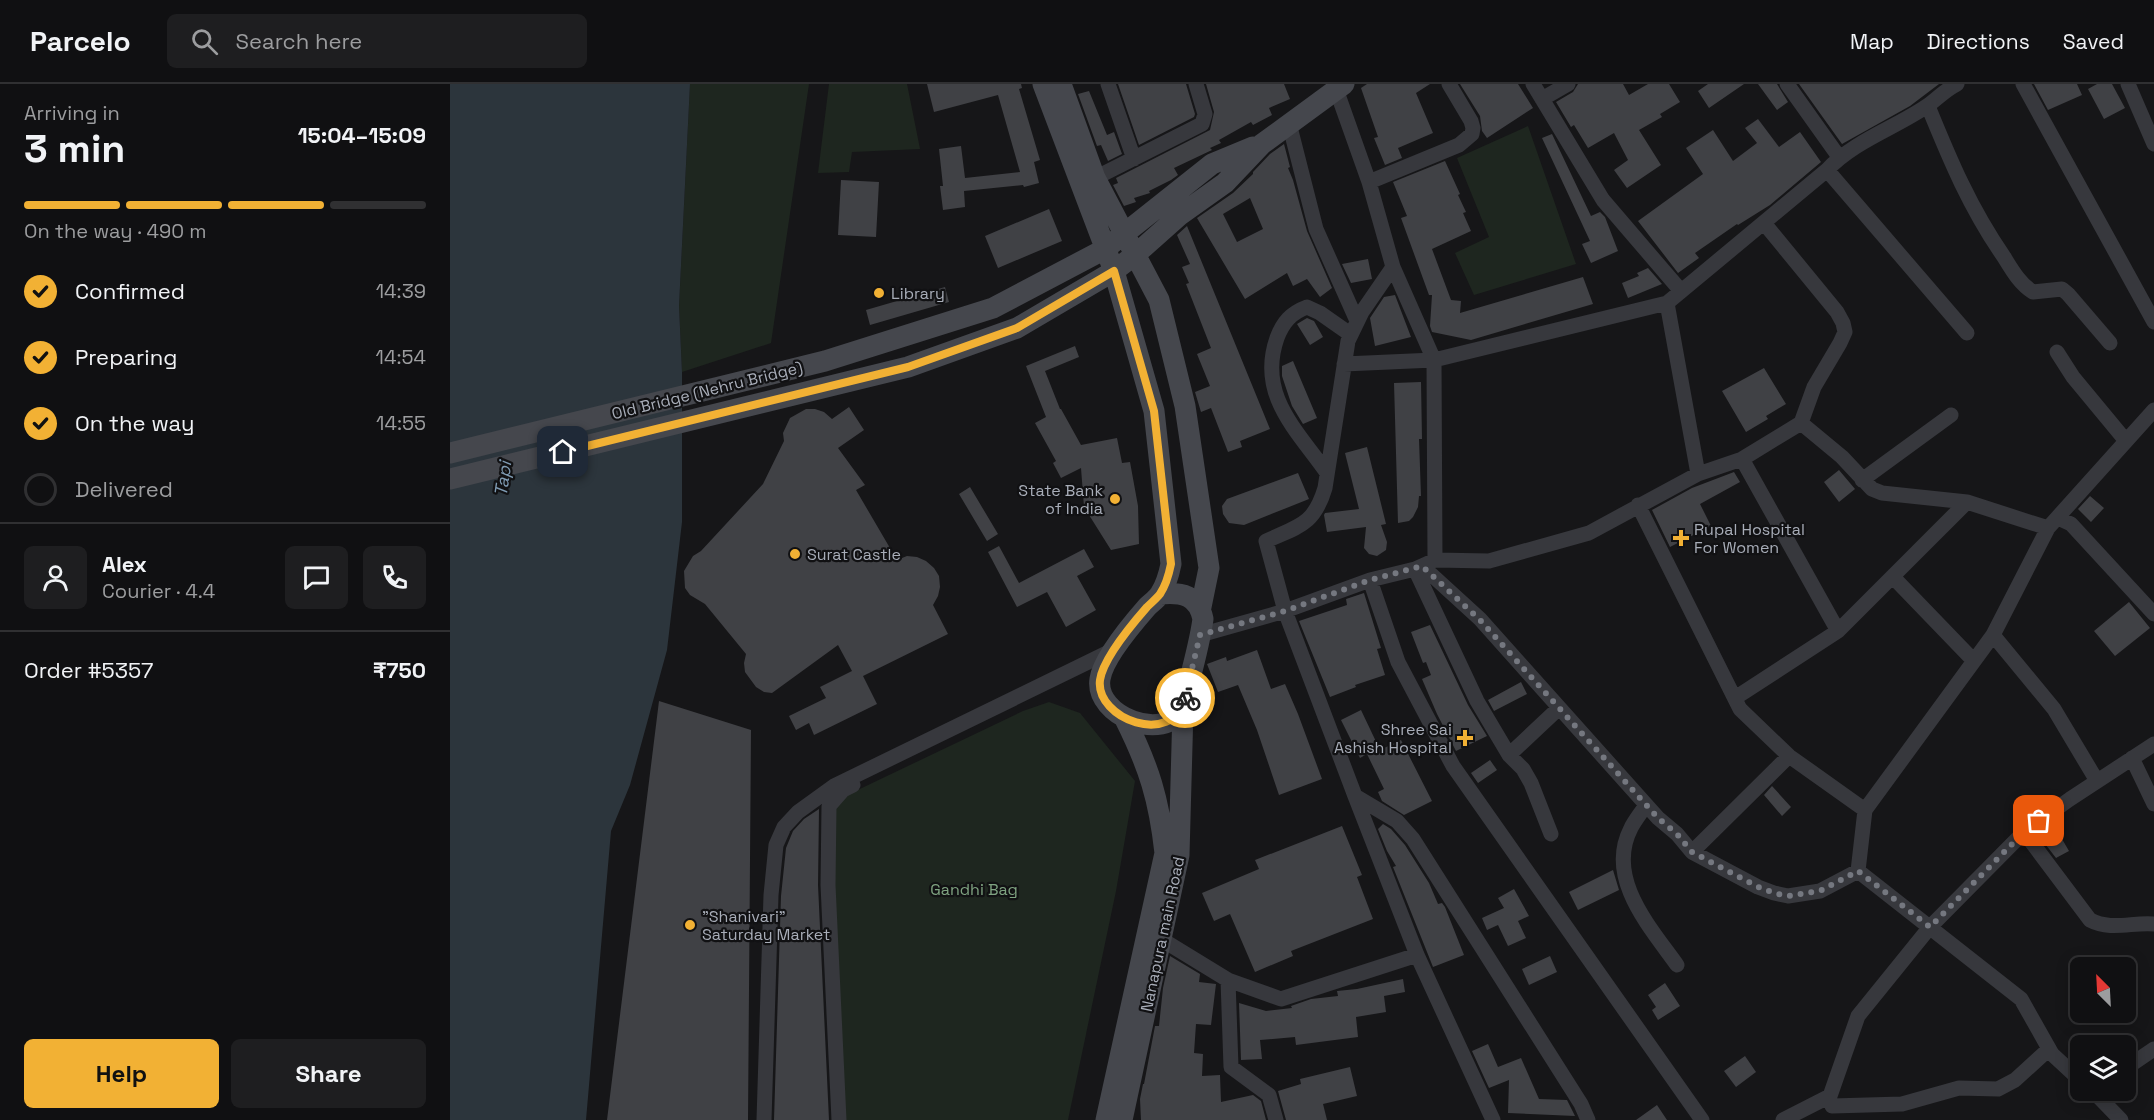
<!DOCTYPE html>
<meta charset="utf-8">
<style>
:root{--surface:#101012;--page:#1e1e20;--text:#f1f3f6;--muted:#9c9d9f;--line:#303032;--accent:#f2b134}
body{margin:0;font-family:"Space Grotesk",sans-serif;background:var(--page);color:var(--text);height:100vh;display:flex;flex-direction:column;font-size:22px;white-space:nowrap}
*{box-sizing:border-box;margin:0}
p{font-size:20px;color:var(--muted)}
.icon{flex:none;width:33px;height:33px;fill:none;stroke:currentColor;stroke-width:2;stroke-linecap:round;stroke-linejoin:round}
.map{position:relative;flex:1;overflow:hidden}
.side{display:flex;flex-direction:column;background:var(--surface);width:450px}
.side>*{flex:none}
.needle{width:39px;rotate:336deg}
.fabs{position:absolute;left:1620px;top:873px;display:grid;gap:12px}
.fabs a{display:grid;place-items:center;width:66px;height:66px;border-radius:9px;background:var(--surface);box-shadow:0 3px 15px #0003,0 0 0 2px var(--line);font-size:30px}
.pin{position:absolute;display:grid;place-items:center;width:51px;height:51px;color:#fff;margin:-26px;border-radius:12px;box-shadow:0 3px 9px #0006}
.courier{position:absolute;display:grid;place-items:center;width:60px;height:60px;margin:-30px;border:4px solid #f2b134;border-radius:50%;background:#fff;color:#222;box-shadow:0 2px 8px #0007}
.summary em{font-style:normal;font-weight:800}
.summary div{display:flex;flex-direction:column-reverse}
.summary{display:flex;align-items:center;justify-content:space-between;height:102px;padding:0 24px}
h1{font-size:39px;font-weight:800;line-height:45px}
.bar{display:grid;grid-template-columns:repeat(4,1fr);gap:9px 6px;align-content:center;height:72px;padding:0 24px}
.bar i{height:8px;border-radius:4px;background:var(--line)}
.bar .current{background:var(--accent)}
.bar p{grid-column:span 4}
.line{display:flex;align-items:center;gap:15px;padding:0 24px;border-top:2px solid var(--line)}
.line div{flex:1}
.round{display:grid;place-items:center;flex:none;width:63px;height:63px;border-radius:9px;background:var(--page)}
ol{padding:0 24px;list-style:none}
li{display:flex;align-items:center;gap:18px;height:66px}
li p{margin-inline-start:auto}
li .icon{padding:6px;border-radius:50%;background:var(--accent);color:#111;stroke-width:4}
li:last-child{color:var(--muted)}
li i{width:33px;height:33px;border:3px solid var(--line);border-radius:50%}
.cta{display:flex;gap:12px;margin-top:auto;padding:12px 24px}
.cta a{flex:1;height:69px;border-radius:9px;background:var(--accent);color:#111;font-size:24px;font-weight:800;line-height:69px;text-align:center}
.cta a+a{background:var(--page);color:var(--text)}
header{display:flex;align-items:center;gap:36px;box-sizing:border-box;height:84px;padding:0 30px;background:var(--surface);border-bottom:2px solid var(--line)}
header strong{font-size:28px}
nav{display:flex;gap:33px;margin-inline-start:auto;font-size:21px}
.search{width:420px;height:54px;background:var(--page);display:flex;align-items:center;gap:15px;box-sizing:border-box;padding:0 21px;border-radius:9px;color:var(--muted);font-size:22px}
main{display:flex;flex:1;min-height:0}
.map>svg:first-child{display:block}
.green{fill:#1e261f}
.water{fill:#2c353c}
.building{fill:#404145;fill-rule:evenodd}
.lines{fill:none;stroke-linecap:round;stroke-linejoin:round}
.street{stroke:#37383d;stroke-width:15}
.secondary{stroke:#45474d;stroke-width:21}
.done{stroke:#757880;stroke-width:6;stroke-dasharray:0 10.8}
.route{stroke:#f2b134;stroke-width:8}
.poi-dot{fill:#f2b134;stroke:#111113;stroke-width:2}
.labels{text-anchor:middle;stroke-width:4.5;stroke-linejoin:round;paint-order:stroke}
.poi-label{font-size:16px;fill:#a8adb8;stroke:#111113;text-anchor:start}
.street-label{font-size:16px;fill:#a8adb8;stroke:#111113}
.park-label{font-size:16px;fill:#7fa381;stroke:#111113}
.water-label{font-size:18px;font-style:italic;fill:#7f9bb3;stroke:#111113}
</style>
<header>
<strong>Parcelo</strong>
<div class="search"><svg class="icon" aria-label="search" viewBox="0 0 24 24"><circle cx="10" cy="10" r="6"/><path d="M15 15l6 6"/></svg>Search here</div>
<nav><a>Map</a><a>Directions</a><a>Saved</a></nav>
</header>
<main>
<section class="side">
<div class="summary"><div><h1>3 min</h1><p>Arriving in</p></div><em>15:04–15:09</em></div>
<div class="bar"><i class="current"></i><i class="current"></i><i class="current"></i><i></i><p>On the way · 490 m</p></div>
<ol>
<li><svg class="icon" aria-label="check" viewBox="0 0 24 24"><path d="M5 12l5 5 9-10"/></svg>Confirmed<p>14:39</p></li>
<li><svg class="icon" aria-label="check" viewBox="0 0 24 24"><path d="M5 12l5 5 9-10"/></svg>Preparing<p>14:54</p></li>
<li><svg class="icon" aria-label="check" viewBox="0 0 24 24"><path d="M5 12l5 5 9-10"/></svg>On the way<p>14:55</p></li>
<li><i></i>Delivered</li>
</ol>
<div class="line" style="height:108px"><a class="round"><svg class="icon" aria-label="person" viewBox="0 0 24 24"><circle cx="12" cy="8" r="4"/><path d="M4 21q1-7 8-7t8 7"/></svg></a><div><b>Alex</b><p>Courier · 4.4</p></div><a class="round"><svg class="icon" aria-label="chat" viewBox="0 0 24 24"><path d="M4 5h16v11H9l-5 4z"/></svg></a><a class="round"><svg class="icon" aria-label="phone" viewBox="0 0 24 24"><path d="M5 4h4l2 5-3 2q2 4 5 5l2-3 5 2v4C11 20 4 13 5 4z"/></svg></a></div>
<div class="line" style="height:78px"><div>Order #5357</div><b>₹750</b></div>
<div class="cta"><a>Help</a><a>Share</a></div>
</section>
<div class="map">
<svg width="1704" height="1036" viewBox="0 0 1704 1036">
<rect width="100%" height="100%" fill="#161618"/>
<path class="green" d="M240 0H359L321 259 232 288 229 222Z
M379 0H457L470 65 402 68 399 88 368 89Z
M1078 42 1126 180 1024 211 1005 169 1039 153 1007 74Z
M599 618 630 629 685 697 666 807 618 1036H394L381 734 391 714 573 627Z"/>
<path class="water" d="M0 0H240L229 222 232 288V438L217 566 180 701 161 747 136 1036H0Z"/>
<path class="building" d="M477 0H571L572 4 569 5 590 76 584 78 589 99 574 103 573 101 514 107 515 123 493 126 490 102H493L489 65 511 62 515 94 570 88 548 11 484 28Z
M668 0H736L745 30 744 33 689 61Z
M756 0H834L840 15 819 24 822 31 803 41 801 38 769 56 771 59 760 64 762 66 724 84 728 91 721 96 699 107 700 109 684 114 686 118 674 122 663 101 668 99 666 94 760 46 764 28Z
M917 0H980L966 9 983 49 948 64 952 74 935 81 924 54 928 53 911 4Z
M1010 0H1068L1083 24 1037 54 1032 47 1030 32Z
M1128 0H1173L1179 11 1198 0H1219L1230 18 1210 30 1212 33 1189 46 1211 81 1177 104 1164 86 1178 76 1164 49 1138 64 1124 41 1121 43 1106 18 1123 8Z
M1258 0H1294L1259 24 1248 7Z
M1308 0H1327L1338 18 1327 26Z
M1349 0H1489L1460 22 1392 60Z
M1584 0H1627L1632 11 1598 26Z
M1647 0H1662L1675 24 1654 35 1638 5Z
M639 7 657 51 664 48 672 70 658 77 651 61 647 62 628 10Z
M1308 35 1329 63 1350 48 1371 78 1320 121 1288 141 1287 140 1245 169 1249 174 1228 189 1188 137 1253 90 1236 64 1263 46 1283 77 1307 59 1295 44Z
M1102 50 1141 132 1150 128 1155 133 1168 167 1141 179 1132 160 1140 157 1092 54Z
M834 60 840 83 838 84 843 96 857 147 882 204 870 213 857 195 843 202 837 189 795 215 747 134 783 109 803 90V88L820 70ZM800 114 813 145 787 158 773 130Z
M995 77 1010 110 1008 111 1016 128 1013 129 1021 147 982 165 1001 216 1011 217 1010 229 1133 193 1143 220 1021 256 982 248 980 242 982 211H979L951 134 957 132 943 98Z
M391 96 429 98 426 153 388 151Z
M599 125 612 157 548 184 535 152Z
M737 142 820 345 790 357 792 363 778 368 761 324 751 328 745 308 760 302 747 270 761 264 736 200 739 199 732 183 740 180 727 151Z
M918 175 922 195 901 199 892 180Z
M1198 184 1212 200 1178 214 1172 199 1189 192 1187 189Z
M495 203 499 218 420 241 416 226Z
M945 211 961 253 925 262 920 234 934 213Z
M857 234 864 237 873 253 860 261 847 240Z
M625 262 629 273 595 287 610 325H611L631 361 667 354 672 379 680 378 688 422 689 460 661 466 634 423 631 384 611 394 603 379 606 377 585 339 596 333 576 282Z
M843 277 867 334 853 340 842 322 832 292V282Z
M1314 284 1336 320 1316 332 1318 335 1296 348 1272 307Z
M971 298 972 355H969L971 412H969L968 423 963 433 959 437 948 439 944 299Z
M399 323 414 346 388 364 415 401 406 406 447 476 457 472 467 473 476 477 484 484 489 492 490 503 488 512 483 521 498 550 413 592 427 620 364 651 359 639 346 646 339 632 376 614 370 603 402 587 388 561 322 609 314 608 306 603 295 588 294 579 296 570 255 520 240 511 235 504 234 487 243 472 251 467 313 400 334 357 333 349 340 334 356 325H365L374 328 382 335Z
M917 363 936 440 931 441 937 458 936 466 927 472 919 470 914 464 916 443 877 448 874 431 875 429 909 425 895 369Z
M1389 386 1405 405 1389 418 1374 398Z
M1284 388 1290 398 1250 420 1261 442 1220 463 1202 426 1242 404Z
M848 389 859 415 794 441 779 439 773 430 772 422 777 415Z
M520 403 548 450 537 457 509 410Z
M1640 412 1654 424 1641 438 1628 425Z
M549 462 569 499 634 465 644 483 627 492 646 526 616 543 597 508 567 523 538 468Z
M914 509 931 564 927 565 935 591 905 601 906 603 880 613 849 537 897 521 896 515Z
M1679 518 1700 544 1665 572 1644 547Z
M980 541 1018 621 1037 652 1006 667 987 630 972 595 981 591 976 578 973 579 961 548Z
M807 566 821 605 835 600 848 630 872 695 829 711 807 646 788 601 768 608 757 580 776 573 777 577Z
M1071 598 1077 610 1044 627 1038 616Z
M209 617 301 646 298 1036H157Z
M911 626 930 666 951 656 982 717 954 731 932 717 928 708 934 705 917 670 910 674 891 636Z
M1040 676 1047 686 1028 699 1021 689Z
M1322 702 1341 723 1332 732 1314 711Z
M369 725 368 801 379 1036H324L331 812 336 764 343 747 354 735Z
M933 740 941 745 955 761 979 799 988 820 992 819 995 823 1014 871 983 883 943 783 946 782 937 767 928 745Z
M892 742 912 791 907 793 923 835 841 867 843 872 805 888 780 830 764 837 752 809 809 785 805 776Z
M1605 743 1619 767 1606 774 1589 752Z
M1163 786 1169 806 1128 826 1119 808Z
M1064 805 1079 832 1068 837 1076 854 1058 862 1048 841 1037 846 1032 834 1054 824 1048 814Z
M720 872 750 890 749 898 766 900 761 941 746 940 744 969 753 970 752 992 770 991 771 1018 803 1011 811 1017 816 1036H691L690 1015 693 1000H694L705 942H709L713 904Z
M1100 872 1107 888 1079 901 1072 885Z
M953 895 955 908 934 912 936 928 906 933 908 953 846 961 845 953 810 956 812 975 791 976 789 919 816 927 842 924 841 922 861 915 888 912 887 907 907 905Z
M1215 899 1230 922 1208 936 1202 926 1206 923 1198 911Z
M1038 960 1048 983 1071 974 1089 1015 1117 1016 1125 1032 1058 1029 1059 996 1039 1004 1022 967Z
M1295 972 1306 988 1286 1003 1274 987Z
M900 983 907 1012 873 1020 877 1036H836L828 1007 851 1000 850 995Z
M1207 1021 1217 1036H1186Z"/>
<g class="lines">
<path class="street" d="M658 0 684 75
M1083 0 1153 116 1231 207
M1337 0 1389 73
M1573 0 1704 238
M1678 0 1704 60
M886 5 919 98 943 183 984 276 985 476
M1092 15 1118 0
M1478 22C1500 76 1520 124 1554 173 1562 186 1570 200 1583 208L1612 205 1618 210 1660 259
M839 39 866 145 907 237
M1377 86 1517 249
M645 94 752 40 755 30 746 0
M919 98 1009 61 1022 50 1023 44 1021 37 999 0
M1314 139 1387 228 1393 239 1395 248 1390 259 1364 303 1351 339
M943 183 912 228 898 257 875 404C864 441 849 442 816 457L835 527 905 712 967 871 1043 1036
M1217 219 1248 390
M1607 268 1623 293 1676 357
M894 280 984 276 1217 219 1377 86C1404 57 1445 44 1477 22 1487 15 1495 6 1507 0
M1292 375 1388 547
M877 389C847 346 807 311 827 254 833 238 841 229 857 223L870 229 900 250
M1412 396 1501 331
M1188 421 1290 625 1339 672 1415 726
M1608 434 1621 440 1704 530
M972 482 1030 535 1208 734 1227 750 1242 768 1308 803 1324 809 1338 812 1370 807 1408 787
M965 485 1027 617 1059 671 1073 685 1081 699 1101 750
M1443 493 1524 577
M920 496 948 578 1003 682 1252 1036
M750 551 835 527 920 496 965 485 985 476 1039 477 1139 449 1248 390 1292 375 1351 339 1392 373 1422 405 1432 409 1517 418 1598 444
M1543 551 1604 625 1647 697
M1285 614 1388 547 1517 418
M1059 671 1109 624
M1682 674 1704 720
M905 712 947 737 963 755 1131 1020 1138 1036
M1196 721C1191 729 1185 736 1181 744 1155 794 1200 843 1227 881
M1574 748 1640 836C1661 847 1682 838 1704 840
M1242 768 1339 672
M711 855 778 896 831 915 967 871
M778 896 781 983 819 1011 826 1036
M1676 984 1704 965
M1630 996 1602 970 1571 915 1408 787 1415 726 1543 551 1598 444 1704 326
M1642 1006 1671 1036
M1382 1022 1452 1020 1509 1004 1548 1005 1565 996 1599 965
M314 1036 321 811 326 761 334 743 348 728 384 702 665 565
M389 1036 378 801 379 722 393 706 403 701
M1333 1036 1380 1012 1408 932 1480 843 1574 748 1620 715 1704 660"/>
<path class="secondary" d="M593 0 664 187 704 327 721 480C719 490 716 501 710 510 707 515 701 519 697 523 683 539 653 574 650 595 644 632 715 660 733 624 736 618 737 608 738 602 744 579 750 557 753 535 748 511 732 508 710 510
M611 0 645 94 709 216 735 322 759 484 751 523
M0 369 375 277 543 224 655 165 762 80 803 63
M0 395 458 283 567 244 664 187 686 170 730 131 775 99 812 60 894 0
M656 1036 715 769C709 715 699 683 675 635
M672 1036 729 771 733 625"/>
</g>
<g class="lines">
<path class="done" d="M735 614 750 551 835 527 920 496 972 482 1030 536 1208 734 1227 750 1242 768 1308 803 1324 809 1338 812 1370 807 1408 787 1480 843 1574 748 1589 737"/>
<path class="route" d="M113 368 458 283 567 244 664 187 704 327 721 480C719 490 716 501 710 510 706 515 701 519 697 523 683 539 653 575 650 596 645 635 723 664 735 614"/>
</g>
<g class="poi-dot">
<circle cx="429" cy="209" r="6"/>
<circle cx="665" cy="415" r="6"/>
<path d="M1228 445h6v6h6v6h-6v6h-6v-6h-6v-6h6z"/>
<circle cx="345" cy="470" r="6"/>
<path d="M1012 645h6v6h6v6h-6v6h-6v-6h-6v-6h6z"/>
<circle cx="240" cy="841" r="6"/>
</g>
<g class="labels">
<g class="poi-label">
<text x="441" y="215">Library</text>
<text x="653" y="412" text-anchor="end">State Bank<tspan x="653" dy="18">of India</tspan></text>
<text x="1244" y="451">Rupal Hospital<tspan x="1244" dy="18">For Women</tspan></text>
<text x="357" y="476">Surat Castle</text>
<text x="1002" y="651" text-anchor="end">Shree Sai<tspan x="1002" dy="18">Ashish Hospital</tspan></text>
<text x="252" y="838">"Shanivari"<tspan x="252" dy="18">Saturday Market</tspan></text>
</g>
<g class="street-label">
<text transform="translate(257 306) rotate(-14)" y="6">Old Bridge (Nehru Bridge)</text>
<text transform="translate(712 850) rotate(-78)" y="6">Nanapura main Road</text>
</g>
<g class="park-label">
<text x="524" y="811">Gandhi Bag</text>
</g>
<g class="water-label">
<text transform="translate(53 395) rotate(-82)" y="6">Tapi</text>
</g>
</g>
</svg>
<div class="fabs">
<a><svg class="needle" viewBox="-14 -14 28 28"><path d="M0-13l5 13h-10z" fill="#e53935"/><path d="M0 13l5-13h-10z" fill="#9c9d9f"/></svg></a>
<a><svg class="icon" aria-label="layers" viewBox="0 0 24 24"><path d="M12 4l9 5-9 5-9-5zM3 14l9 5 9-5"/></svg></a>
</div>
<div class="pin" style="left:1589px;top:737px;background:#ea580c"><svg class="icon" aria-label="bag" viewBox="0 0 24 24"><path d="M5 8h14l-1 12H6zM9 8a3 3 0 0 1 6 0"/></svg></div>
<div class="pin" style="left:113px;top:368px;background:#1f2937"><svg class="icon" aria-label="home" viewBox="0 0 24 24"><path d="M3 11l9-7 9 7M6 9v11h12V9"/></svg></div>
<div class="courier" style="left:735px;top:614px"><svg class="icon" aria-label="bike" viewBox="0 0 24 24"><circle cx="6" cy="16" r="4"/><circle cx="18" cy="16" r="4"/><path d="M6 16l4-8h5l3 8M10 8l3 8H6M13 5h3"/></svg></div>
</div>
</main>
